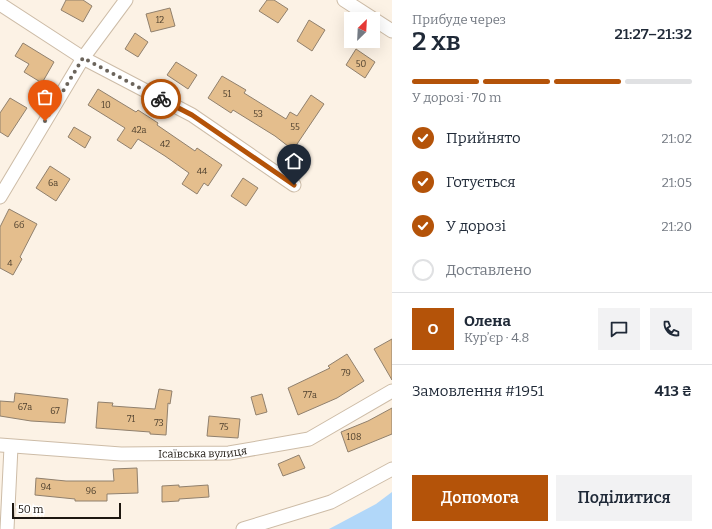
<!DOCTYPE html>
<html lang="uk">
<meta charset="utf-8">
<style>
:root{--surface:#fff;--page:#f2f2f3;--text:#1f2937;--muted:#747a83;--line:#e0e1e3;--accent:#b45309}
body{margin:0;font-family:Bitter,serif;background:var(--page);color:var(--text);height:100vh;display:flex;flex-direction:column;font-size:15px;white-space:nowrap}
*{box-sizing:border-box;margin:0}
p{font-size:13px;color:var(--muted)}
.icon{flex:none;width:22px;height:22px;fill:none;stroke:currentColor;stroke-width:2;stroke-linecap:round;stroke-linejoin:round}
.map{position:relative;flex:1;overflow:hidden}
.panel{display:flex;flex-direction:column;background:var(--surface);width:320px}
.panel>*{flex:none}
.needle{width:26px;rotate:24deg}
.controls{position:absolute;left:344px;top:12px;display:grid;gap:8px}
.controls a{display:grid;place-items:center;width:36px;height:36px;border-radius:0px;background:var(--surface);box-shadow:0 4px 16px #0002;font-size:20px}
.scale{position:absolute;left:12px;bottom:10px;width:109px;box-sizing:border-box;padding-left:4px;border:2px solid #1d1710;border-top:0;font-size:11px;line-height:14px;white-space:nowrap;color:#1d1710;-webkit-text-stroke:3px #fff;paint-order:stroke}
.pin{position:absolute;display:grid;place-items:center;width:34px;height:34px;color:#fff;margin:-41px -17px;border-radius:50% 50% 50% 0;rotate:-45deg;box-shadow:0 0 4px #0007}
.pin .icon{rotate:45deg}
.courier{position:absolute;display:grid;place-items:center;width:40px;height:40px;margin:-20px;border:3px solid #b45309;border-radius:50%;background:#fff;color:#222;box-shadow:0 1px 5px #0007}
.summary em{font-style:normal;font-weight:600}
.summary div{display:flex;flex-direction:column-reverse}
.summary{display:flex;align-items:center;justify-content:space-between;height:68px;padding:0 20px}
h1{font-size:26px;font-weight:600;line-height:30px}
.bar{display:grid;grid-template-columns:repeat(4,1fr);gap:6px 4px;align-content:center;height:48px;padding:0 20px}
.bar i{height:5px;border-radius:3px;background:var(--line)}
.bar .on{background:var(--accent)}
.bar p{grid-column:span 4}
.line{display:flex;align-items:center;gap:10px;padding:0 20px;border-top:1px solid var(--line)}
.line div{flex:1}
.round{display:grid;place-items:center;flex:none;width:42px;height:42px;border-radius:0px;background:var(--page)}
ol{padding:0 20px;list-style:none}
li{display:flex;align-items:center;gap:12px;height:44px}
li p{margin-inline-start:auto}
li .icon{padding:4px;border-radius:50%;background:var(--accent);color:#fff;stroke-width:4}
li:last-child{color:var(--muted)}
li i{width:22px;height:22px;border:2px solid var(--line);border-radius:50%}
.button{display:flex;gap:8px;margin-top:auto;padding:8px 20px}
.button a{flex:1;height:46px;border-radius:0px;background:var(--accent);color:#fff;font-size:16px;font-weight:600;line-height:46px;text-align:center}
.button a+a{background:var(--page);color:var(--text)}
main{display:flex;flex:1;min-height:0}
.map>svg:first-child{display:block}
.water{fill:#b1d7f9}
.building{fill:#e4be8d;stroke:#90806d}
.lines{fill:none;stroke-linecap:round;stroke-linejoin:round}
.street-casing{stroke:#cdbca7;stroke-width:15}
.street{stroke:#fff;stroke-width:13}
.done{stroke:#6b645b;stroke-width:4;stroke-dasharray:0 7.2}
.route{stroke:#b45309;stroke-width:5}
.labels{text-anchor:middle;stroke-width:3.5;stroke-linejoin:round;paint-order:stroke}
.number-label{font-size:9px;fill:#4f412f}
.street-label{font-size:11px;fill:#1d1710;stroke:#fff}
</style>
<main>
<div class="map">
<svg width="392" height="529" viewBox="0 0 392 529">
<rect width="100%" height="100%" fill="#fcf2e5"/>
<path class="water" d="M392 492V529H329L376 504Z"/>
<path class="building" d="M66 0H83L92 6 83 22 61 10Z
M267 0H274L288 9 278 23 259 11Z
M170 8 175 26 151 32 146 14Z
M309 20 325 30 312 51 297 41Z
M135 33 148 42 138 57 125 49Z
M23 43 54 62 42 83 24 72 29 64 15 56Z
M356 49 375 62 365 78 346 65Z
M176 62 197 75 188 89 167 75Z
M222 76 246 90 244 93 286 119 290 112 297 116 311 95 324 104 293 150 275 136 233 110 231 113 208 98Z
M98 89 136 112 138 110 158 123 157 125 195 151 197 148 222 165 208 186 204 183 197 194 182 184 189 173 165 156 138 139 131 149 117 140 125 128 88 105Z
M10 98 27 108 8 137 0 132V113Z
M74 127 91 137 85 148 68 137Z
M50 166 70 179 56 201 36 188Z
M243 178 258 188 246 206 231 196Z
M9 209 37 224 20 257 22 259 13 275 0 268V227Z
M392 339V380L374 349Z
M347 354 364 381 337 398 298 415 288 388 330 368 328 366Z
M159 389 172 391 170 404 168 403 166 435 150 434V432L96 428 98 402 113 403 112 406 155 409Z
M15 393 68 399 65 423 31 421 0 416V401L14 402Z
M262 394 267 412 256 415 251 397Z
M392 408V434L348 452 341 432 368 421Z
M209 416 240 419 238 438 207 436Z
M299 455 305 468 283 476 278 464Z
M137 468 138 493 107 494V501H75V499L35 495 36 478 66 481H114L113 469Z
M179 485V487L208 485 209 497 179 499V501L162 502V486Z"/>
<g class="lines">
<defs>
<g id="street">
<path d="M344 0 392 31"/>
<path d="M0 4 83 58 192 115 294 185"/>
<path d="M0 197 83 58 126 0"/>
<path id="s1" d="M0 445 121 454 229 453 309 439 392 391"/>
<path d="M7 529 11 447"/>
<path d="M243 529 331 502 392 469"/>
</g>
</defs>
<use href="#street" class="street-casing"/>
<use href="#street" class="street"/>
</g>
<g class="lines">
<path class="done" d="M45 121 83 58 161 99"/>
<path class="route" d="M161 99 192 115 294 185"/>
</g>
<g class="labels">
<g class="number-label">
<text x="160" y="23">12</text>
<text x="361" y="67">50</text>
<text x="227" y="97">51</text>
<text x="106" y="108">10</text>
<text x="258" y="117">53</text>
<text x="295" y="130">55</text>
<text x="139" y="133">42а</text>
<text x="165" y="147">42</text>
<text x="202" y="174">44</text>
<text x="53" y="186">6а</text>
<text x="19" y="228">6б</text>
<text x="10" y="266">4</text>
<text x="346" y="376">79</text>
<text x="310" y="398">77а</text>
<text x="25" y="410">67а</text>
<text x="55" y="414">67</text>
<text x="131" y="422">71</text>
<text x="159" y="426">73</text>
<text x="224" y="430">75</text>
<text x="354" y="440">108</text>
<text x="46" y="490">94</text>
<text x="91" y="494">96</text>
</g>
<g class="street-label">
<text dy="4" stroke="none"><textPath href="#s1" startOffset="203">Ісаївська вулиця</textPath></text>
</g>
</g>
</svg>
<div class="controls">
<a><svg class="needle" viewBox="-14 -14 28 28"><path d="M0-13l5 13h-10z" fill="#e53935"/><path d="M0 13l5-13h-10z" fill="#747a83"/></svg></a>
</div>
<div class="scale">50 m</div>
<div class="pin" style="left:45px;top:121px;background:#ea580c"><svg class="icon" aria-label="bag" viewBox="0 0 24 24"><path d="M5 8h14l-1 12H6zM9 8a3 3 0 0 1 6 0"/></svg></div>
<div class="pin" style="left:294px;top:185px;background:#1f2937"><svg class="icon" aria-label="home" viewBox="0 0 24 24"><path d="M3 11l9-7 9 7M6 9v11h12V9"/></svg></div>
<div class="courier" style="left:161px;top:99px"><svg class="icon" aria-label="bike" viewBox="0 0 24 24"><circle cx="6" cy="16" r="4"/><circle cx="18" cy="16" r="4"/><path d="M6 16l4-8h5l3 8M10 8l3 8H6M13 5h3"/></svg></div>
</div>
<section class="panel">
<div class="summary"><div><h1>2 хв</h1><p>Прибуде через</p></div><em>21:27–21:32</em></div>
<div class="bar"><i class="on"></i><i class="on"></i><i class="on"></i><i></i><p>У дорозі · 70 m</p></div>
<ol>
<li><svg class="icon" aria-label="check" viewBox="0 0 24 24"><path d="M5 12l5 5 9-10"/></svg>Прийнято<p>21:02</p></li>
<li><svg class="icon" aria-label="check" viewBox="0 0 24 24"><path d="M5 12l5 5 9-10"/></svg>Готується<p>21:05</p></li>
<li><svg class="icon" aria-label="check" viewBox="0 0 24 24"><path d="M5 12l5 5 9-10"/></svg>У дорозі<p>21:20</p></li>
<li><i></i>Доставлено</li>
</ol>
<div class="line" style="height:72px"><b class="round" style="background:var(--accent);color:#fff">О</b><div><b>Олена</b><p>Кур’єр · 4.8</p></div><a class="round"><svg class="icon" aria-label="chat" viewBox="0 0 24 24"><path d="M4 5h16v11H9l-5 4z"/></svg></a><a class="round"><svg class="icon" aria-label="phone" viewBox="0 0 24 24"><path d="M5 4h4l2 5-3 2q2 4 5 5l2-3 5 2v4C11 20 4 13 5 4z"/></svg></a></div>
<div class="line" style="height:52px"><div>Замовлення #1951</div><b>413 ₴</b></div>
<div class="button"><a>Допомога</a><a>Поділитися</a></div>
</section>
</main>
